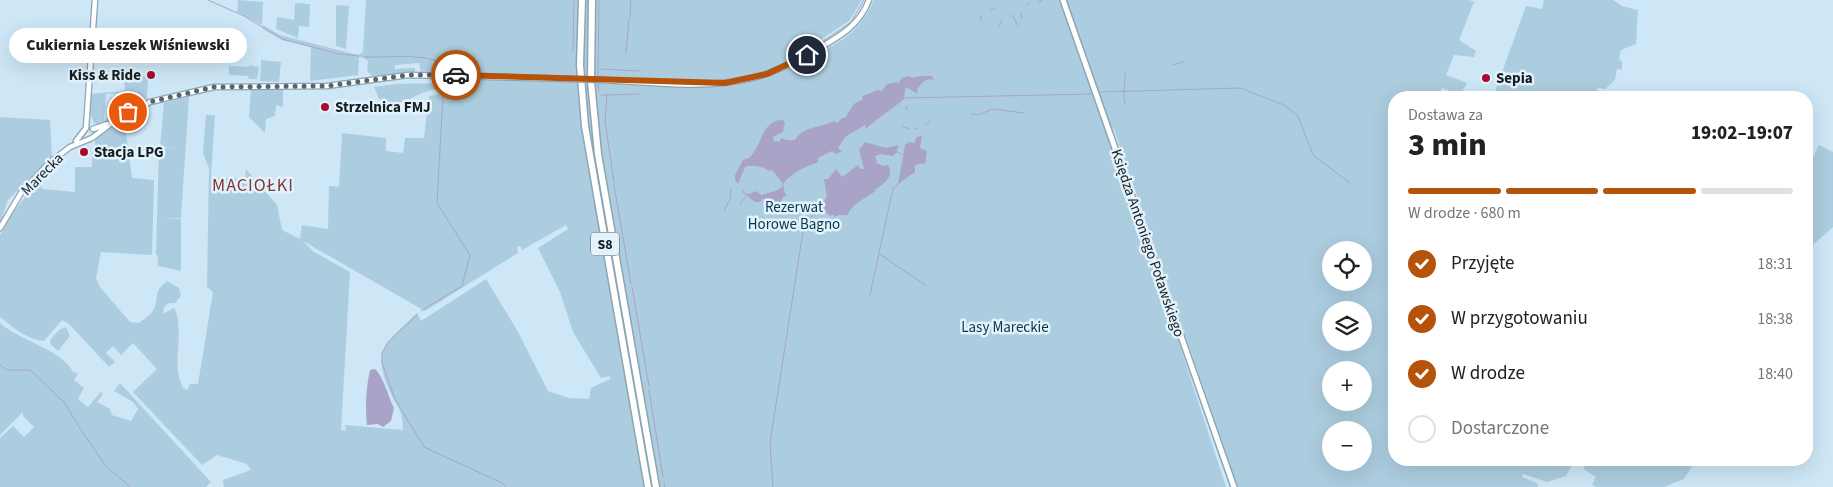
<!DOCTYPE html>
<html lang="pl">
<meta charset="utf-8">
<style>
:root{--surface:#fff;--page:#f6f6f6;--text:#222;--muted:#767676;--line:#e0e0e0;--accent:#b45309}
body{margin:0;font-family:"Source Sans 3",sans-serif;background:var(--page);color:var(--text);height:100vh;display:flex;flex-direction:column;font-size:19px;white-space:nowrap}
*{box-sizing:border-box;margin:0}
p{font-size:16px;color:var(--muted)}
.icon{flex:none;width:28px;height:28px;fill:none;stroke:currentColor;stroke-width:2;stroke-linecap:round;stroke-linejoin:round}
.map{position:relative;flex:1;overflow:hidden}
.drawer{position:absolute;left:1388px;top:91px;width:425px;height:375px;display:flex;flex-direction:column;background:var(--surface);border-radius:20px;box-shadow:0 5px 20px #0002}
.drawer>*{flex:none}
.tools{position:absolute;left:1322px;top:241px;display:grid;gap:10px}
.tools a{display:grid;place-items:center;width:50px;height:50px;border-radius:50%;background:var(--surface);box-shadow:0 5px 20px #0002;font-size:25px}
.pin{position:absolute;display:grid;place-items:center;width:42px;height:42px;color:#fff;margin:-21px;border:2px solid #fff;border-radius:50%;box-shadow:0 1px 5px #0007}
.courier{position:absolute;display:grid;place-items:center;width:50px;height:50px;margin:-25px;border:4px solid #b45309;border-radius:50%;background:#fff;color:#222;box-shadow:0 1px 6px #0007}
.bubble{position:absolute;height:35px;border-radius:18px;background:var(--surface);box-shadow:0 5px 20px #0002;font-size:16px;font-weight:800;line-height:35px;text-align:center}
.overview em{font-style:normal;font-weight:800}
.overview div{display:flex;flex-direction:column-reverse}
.overview{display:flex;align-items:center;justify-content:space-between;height:85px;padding:0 20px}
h1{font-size:32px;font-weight:800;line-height:38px}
.bar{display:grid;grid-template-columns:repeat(4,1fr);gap:8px 5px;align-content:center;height:60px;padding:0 20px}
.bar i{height:6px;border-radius:4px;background:var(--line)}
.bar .on{background:var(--accent)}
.bar p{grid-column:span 4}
ol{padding:0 20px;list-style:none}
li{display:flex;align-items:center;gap:15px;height:55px}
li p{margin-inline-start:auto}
li .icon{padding:5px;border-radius:50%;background:var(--accent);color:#fff;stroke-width:4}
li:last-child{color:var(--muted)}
li i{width:28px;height:28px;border:2px solid var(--line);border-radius:50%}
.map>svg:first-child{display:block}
.green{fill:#accddf;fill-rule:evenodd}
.water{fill:#a9a4c7}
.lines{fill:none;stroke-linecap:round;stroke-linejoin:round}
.stream{stroke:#a9a4c7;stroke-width:1}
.tertiary-casing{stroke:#8da5b3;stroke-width:7}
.secondary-casing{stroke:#8da5b3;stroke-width:8}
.motorway-casing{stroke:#8da5b3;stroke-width:9}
.tertiary{stroke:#fff;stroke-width:4.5}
.secondary{stroke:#fff;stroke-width:5}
.motorway{stroke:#fff;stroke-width:6}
.tertiary-bridge-casing{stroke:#8da5b3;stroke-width:7;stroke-linecap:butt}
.tertiary-bridge{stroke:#fff;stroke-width:4.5}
.done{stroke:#55646d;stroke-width:5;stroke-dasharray:0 9}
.route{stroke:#b45309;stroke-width:6}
.poi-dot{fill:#a60c2b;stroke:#e3f2fb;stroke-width:2}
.labels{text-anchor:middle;stroke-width:5;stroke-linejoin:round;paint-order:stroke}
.shield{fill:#e3f2fb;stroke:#535e64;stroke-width:1}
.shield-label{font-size:14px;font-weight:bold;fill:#151e23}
.poi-label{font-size:15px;font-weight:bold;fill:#151e23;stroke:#e3f2fb;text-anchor:start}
.street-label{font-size:15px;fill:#151e23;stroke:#e3f2fb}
.park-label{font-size:15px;fill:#04384f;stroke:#e3f2fb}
.quarter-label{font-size:18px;letter-spacing:1px;fill:#7f3739;stroke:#e3f2fb}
</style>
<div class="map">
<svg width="1833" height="487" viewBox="0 0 1833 487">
<rect width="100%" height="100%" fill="#cde7f6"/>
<path class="green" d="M238 0 263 2 262 25 237 12Z
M366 0H862L849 21 817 42 821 49 855 27 873 0 865 16 855 28 823 51C847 38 863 26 874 0H1059L1165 300 1226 487H224L223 480 251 470 247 464 217 455 202 465 133 392 157 369 133 343 121 355 113 346 106 353 115 362 109 367 70 325 62 320 44 341C27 340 13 327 0 317V235L12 214 40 178 42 189 75 192V167H92V153L96 152 95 141 99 135 124 118 132 178 154 180 152 255 101 252 96 278 100 287 130 322 139 323C144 319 151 315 154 309 160 296 152 293 167 281L179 288 181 296 175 303H169L164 307 163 314 174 308C186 329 170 363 183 388L187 390 190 384H198L213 292 207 287 209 168 203 153 206 115H215L211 177 245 179 246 169 277 205 282 230 300 239 302 225 328 229 329 186 339 187 342 133 386 138V151L403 153 405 138H424L429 96 441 94 446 98V74L421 72 419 63 395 65V69L415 68V72L372 76 367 71 368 61 364 58 359 57 358 75 310 81 311 47 282 40 263 29 261 60 281 62 279 82 260 81 263 25 280 35 358 55 363 52ZM566 225 568 229 538 248 560 292 573 332 601 378 610 376V379L591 388 589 399 569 398 548 391 517 330 486 279 421 321 417 313C384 345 370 351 393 398 400 411 403 413 403 430L345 425 346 431 341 430 350 272 314 252 303 241 425 311 518 253 517 247 520 246 522 250Z
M1066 0H1469L1474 2 1459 40 1476 51 1474 57 1454 55 1446 75 1467 83 1460 95 1442 88 1438 97 1394 98V460H1575L1566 476 1547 482 1523 474 1522 477 1537 483 1538 487H1238L1118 141 1114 129 1110 127ZM1331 250H1364V282H1331ZM1331 310H1364V342H1331ZM1331 370H1364V402H1331ZM1331 430H1364V462H1331Z
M1544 0H1613L1622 6 1638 10 1636 44 1621 50 1619 59 1622 62V70L1617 69 1615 80 1605 89 1598 88 1595 97H1493L1526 6 1542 9Z
M295 3 310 4 309 27 299 26 298 38 276 29 277 17 294 20Z
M336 5 349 6 346 49 336 46Z
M149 33 148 57 119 59 116 34Z
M249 65 259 67 257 79H249L248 76 229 75V66L249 67Z
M148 76 147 98 127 110 125 93 106 94 104 120 117 112 119 115 101 126 94 123 90 113V94L125 91 124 78Z
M438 83 436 89C414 92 402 111 379 99L374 87 396 84Z
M251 89 283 90V107L276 105 275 116 266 119 265 133 249 117Z
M189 97 181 218H163L181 219V271L158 266V256L156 254 159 148H176L160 147 164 103Z
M0 117 50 120 52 157 8 200 0 223Z
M1819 145 1833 152V227L1806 251V174Z
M0 323C20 341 61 349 73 372L78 373 74 380 84 388 78 399 88 407 101 392 103 394 97 402 110 409 112 415 131 421 138 409 133 402 114 391 120 383 211 482 206 487H0V438L13 426 24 437 34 427 23 416V412L0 435Z
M66 327 70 336 58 351 51 345 50 340 59 330Z
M1588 460H1696L1684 479 1664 487H1596L1592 485 1596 477 1583 469Z"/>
<path class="water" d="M908 76 912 78 920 76H932L934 81 930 79 924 81 917 89 918 94 906 87C904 91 905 95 904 98 903 102 873 121 866 129L865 125 845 137 838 148 842 151 836 154 832 151 818 158V162C805 167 791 173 783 184L772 170 769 171C764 167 754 164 745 167L738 184 735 180V175L743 160C762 158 758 119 783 120L785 122 783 132 773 137 774 141 780 142 781 138 787 140H795C801 127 823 127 834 121L837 123 842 118H845L854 104 863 99 862 96 878 90 882 91 887 84 897 82 898 84 902 78Z
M922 136 920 148 927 151 925 165 924 163 915 165V172L898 184 905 145 909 142 914 143 917 137Z
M865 142 886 148 898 145 897 152 893 156 881 154 875 156 877 163 883 166 888 165C895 177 883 185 874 190L876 191C868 196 849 206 848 215H839L835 217 833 214 830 216 826 212 813 215V208L820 206 827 197 824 179H828L836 169 842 177 858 165 861 169H864L859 150Z
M783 186 786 196 783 197 779 207 776 203 773 205 764 201 763 198 760 202H755L744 193 750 194 755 191 762 195C768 192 777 192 783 186Z
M375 369C383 376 389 398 394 408L391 421 383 427 378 424 367 425C365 407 366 388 370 370Z"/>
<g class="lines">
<path class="stream" d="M208 0 244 16 282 39 339 54 359 56
M1038 2 1042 0
M1026 5 1030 2
M991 9H995
M1021 13 1022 19
M1013 15 1017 25
M981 16V21
M630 17 631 0
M998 27 1002 20
M819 44 851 22 864 0
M573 51 574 0
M626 53 629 19
M364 57C391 58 415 53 441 62L445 70
M1172 65 1183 62
M600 69 639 71
M598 78 599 0
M598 82 599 91
M1100 92 1240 88 1284 105 1298 116 1313 155 1350 183
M601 95H607L605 121 614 182
M607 95 639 94
M904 98 1093 94
M1125 104C1122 91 1126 86 1125 73
M906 110 907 106
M971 114 978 115 993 109 1024 113
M928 121H929
M925 124 927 123
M902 126 909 129
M915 128 918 129
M897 152 902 154
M783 184V186
M614 185 631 284
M743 190 744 193
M740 204 746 196
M724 211 730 199 731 188
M880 254 925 285
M632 287 649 386
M870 295 893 188 898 184
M421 311 462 286 470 255 437 203 443 96
M417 315 388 342 382 353V363L395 399 424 447 502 483 506 487
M0 365 7 370H30L64 402 78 425
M649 390 663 477
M79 427 106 466 130 487
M664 482 665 487
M773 487 770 443 804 225 813 215"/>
<defs>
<path id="tertiary" d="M602 80C651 82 704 90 752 78 777 72 799 60 821 47 842 35 860 24 869 0
M93 129 108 124
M76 141 86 128 95 0
M0 228 21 193 49 163 70 147 92 138 121 116 150 102 214 87 327 86 408 75 571 79"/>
<path id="secondary" d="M1063 0 1234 487"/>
<path id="motorway" d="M582 0 580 65 585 126 648 487
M592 0 591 81 598 154 656 487"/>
</defs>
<use href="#tertiary" class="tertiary-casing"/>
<use href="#secondary" class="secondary-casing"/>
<use href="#motorway" class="motorway-casing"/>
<use href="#tertiary" class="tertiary"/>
<use href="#secondary" class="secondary"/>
<use href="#motorway" class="motorway"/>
<defs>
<path id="tertiary-bridge" d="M571 79 602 80"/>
</defs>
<use href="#tertiary-bridge" class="tertiary-bridge-casing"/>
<use href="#tertiary-bridge" class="tertiary-bridge"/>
</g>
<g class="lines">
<path class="done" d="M128 112 150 102 214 87 327 86 408 75H456"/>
<path class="route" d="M456 75 725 83 767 74 807 55"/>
</g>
<g class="poi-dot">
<circle cx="151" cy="75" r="5"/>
<circle cx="1486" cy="78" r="5"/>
<circle cx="325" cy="107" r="5"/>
<circle cx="84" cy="152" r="5"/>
</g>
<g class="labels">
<rect class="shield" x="591" y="232.5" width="28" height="23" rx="4"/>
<g class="shield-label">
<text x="605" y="249">S8</text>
</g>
<g class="poi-label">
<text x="141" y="80" text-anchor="end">Kiss &amp; Ride</text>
<text x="1496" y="83">Sepia</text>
<text x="335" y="112">Strzelnica FMJ</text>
<text x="94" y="157">Stacja LPG</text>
</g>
<g class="street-label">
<text transform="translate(42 174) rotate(-45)" y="5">Marecka</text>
<text transform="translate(1148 243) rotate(71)" y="5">Księdza Antoniego Poławskiego</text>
</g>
<g class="park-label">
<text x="794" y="212">Rezerwat<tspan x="794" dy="17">Horowe Bagno</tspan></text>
<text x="1005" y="332">Lasy Mareckie</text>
</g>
<g class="quarter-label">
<text x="253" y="191">MACIOŁKI</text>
</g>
</g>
</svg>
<div class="tools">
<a><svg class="icon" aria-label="locate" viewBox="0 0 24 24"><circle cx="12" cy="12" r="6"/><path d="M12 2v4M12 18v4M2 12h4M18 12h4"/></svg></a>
<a><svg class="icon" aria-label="layers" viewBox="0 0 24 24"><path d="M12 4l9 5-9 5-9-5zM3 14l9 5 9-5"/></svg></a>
<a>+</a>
<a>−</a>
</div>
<div class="pin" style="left:128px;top:112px;background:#ea580c"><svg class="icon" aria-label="bag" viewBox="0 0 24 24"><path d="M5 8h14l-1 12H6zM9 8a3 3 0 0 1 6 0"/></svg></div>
<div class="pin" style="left:807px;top:55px;background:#1f2937"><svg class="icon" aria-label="home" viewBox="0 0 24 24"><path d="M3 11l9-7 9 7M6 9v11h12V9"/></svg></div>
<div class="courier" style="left:456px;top:75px"><svg class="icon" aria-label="car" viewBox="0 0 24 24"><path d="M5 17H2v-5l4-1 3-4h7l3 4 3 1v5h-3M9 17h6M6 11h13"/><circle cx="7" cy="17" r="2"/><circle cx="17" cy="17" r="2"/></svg></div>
<div class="bubble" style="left:9px;top:28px;width:238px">Cukiernia Leszek Wiśniewski</div>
<section class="drawer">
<div class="overview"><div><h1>3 min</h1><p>Dostawa za</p></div><em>19:02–19:07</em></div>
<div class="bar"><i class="on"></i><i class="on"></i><i class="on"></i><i></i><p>W drodze · 680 m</p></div>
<ol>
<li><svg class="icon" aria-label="check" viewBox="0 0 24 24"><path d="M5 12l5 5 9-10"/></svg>Przyjęte<p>18:31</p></li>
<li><svg class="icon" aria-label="check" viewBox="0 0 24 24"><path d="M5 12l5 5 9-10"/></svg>W przygotowaniu<p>18:38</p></li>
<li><svg class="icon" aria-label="check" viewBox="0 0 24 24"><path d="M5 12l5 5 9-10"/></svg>W drodze<p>18:40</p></li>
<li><i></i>Dostarczone</li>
</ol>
</section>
</div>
